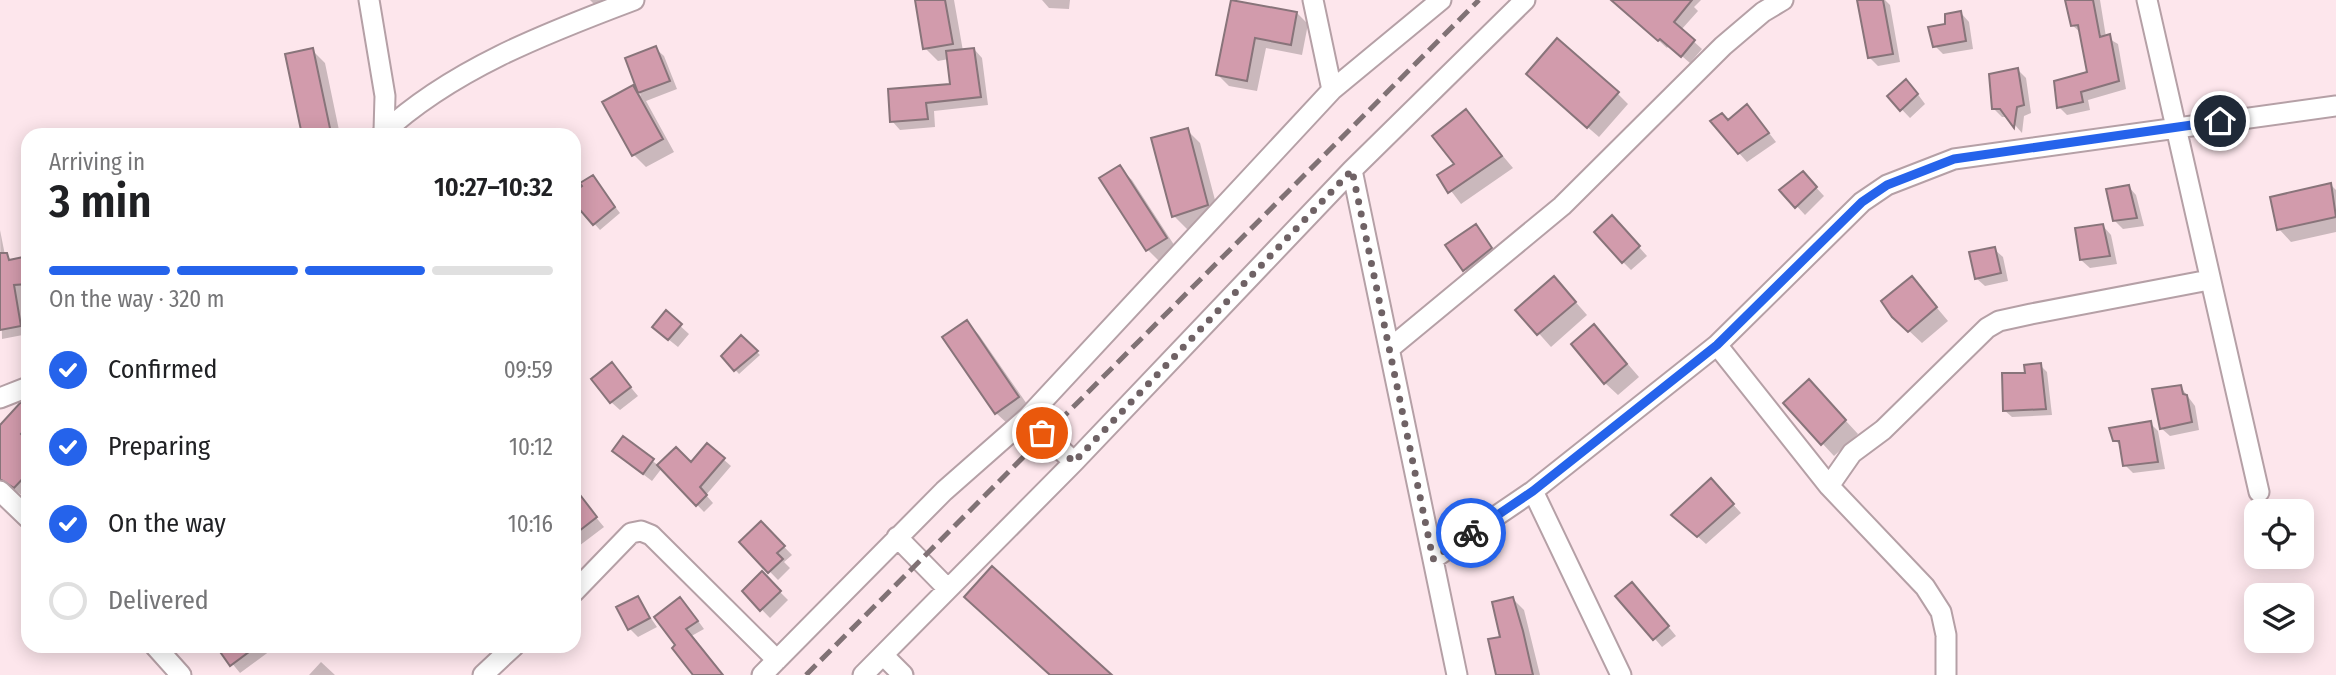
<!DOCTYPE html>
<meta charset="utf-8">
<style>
:root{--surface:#fff;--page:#f6f6f6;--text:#202124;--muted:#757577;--line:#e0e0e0;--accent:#2563eb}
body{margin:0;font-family:"Fira Sans Condensed",sans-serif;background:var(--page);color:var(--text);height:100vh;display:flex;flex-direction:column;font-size:26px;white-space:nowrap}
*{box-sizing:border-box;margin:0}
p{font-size:23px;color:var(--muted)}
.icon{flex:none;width:38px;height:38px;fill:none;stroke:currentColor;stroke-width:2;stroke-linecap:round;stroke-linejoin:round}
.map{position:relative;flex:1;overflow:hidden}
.drawer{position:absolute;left:21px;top:128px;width:560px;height:525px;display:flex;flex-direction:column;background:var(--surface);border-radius:21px;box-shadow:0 4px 18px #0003}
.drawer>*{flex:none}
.tools{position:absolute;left:2244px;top:499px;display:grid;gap:14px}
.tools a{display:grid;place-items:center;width:70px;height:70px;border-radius:14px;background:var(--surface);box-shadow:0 4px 18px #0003;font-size:35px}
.pin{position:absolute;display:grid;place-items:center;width:60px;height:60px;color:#fff;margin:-30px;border:4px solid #fff;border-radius:50%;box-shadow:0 2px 7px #0007}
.courier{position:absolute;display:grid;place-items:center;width:70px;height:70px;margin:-35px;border:5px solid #2563eb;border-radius:50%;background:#fff;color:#222;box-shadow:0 2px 9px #0007}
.summary em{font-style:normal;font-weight:600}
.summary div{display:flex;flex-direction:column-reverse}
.summary{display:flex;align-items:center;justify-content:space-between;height:119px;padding:0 28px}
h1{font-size:46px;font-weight:600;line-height:52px}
.bar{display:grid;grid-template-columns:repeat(4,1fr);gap:10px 7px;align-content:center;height:84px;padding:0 28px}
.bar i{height:9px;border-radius:5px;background:var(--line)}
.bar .active{background:var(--accent)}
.bar p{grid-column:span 4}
ol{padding:0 28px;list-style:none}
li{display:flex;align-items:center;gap:21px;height:77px}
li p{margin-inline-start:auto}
li .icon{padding:7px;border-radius:50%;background:var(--accent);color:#fff;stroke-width:4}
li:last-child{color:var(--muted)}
li i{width:38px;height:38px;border:4px solid var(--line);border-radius:50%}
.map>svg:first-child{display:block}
.shadow{fill:#0003}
.building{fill:#d29bac;stroke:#88747a;stroke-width:2}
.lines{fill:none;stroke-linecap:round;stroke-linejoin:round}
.minor-casing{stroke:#b5a0a6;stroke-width:23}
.minor{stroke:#fff;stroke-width:19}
.rail{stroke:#807275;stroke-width:5;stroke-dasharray:14 7;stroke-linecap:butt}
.done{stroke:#6f6265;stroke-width:7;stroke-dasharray:0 12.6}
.route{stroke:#2563eb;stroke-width:9}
</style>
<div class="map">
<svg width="2336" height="675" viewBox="0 0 2336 675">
<rect width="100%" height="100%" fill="#fde6ec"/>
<path class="shadow" d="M590 0H622L598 8Z
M916 0H954L963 51 974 49 982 58 988 105 934 111 935 127 900 130 892 121 952 86 949 59 938 61 925 48Z
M1042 0H1070L1069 9 1049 8Z
M1613 0H1701L1694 7 1698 11 1681 30 1702 49 1690 63 1669 45 1667 48Z
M1859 0H1885L1890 5 1900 62 1878 66 1869 57Z
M2069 0H2100L2106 37 2118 44 2126 89 2088 100 2090 110 2067 115 2059 107 2089 73 2081 33 2072 25Z
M1232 1 1297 13 1308 24 1302 55 1266 48 1257 91 1229 86 1218 75Z
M1961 13 1969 22 1973 49 1943 54 1935 46 1947 25Z
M655 48 664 56 677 89 646 101 674 152 646 167 634 155 633 88 641 96 627 59Z
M312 50 325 63 340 135H304Z
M2018 70 2026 78 2031 113 2024 116 2022 133 2008 117H2002L1994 109Z
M1539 85 1617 93 1628 104 1599 137Z
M1914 89 1925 104 1910 118 1889 96Z
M1466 112 1513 168 1461 204 1439 175 1456 164Z
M1755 115 1776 142 1747 162 1739 153 1728 122Z
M1187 130 1200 143 1220 219 1187 229 1174 216Z
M1119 167 1132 180 1178 251 1160 262 1148 250Z
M593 178 620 213 600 230 574 201V194Z
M1811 182 1824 196 1805 215 1782 190Z
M2331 185 2336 190V232L2291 242 2279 229Z
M2128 186 2136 195 2144 226 2123 229 2114 220Z
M1620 226 1647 256 1631 270 1623 262Z
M2103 226 2111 235 2117 264 2090 268 2081 260Z
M1476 227 1499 257 1472 278 1448 245Z
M0 230 6 260 28 258V293H21L28 334 2 339Z
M1994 249 2003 257 2008 281 1985 286 1976 278Z
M1912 278 1948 321 1922 343 1907 329Z
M1566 291 1587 315 1551 347 1518 310Z
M666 313 689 334 678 347 663 335Z
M967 322 979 335 1031 410 1009 425 996 413Z
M741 337 760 355 739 374 723 356Z
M1606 339 1639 377 1618 395 1605 383Z
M612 365 638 396 620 410 611 402Z
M2040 365 2047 372 2052 415 2012 417 2004 410Z
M2180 386 2195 406 2199 430 2170 436 2161 428Z
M1821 394 1858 434 1834 456 1822 443Z
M28 409V495L26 498 0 480V428Z
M2150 423 2158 431 2165 469 2133 473 2125 465 2121 446 2115 440Z
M623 438 659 466 723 459 731 466 706 495 713 503 704 512 662 468 652 481 623 459Z
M1719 489 1741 513 1706 544 1674 515Z
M580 498 604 527 575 549 574 503Z
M761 523 792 555 784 562 790 568 778 580 741 542Z
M762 574 788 600 770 618 744 591Z
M1640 592 1676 636 1662 647 1618 596Z
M637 598 657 627 638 637 630 629Z
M1513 599 1524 610 1540 675H1498L1502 638Z
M688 607 704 629 677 644Z
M218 646H273L274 648 240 673Z
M321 662 335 675H309Z"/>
<path class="building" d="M915 0H945L953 44 923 49Z
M1231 0 1297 12 1291 45 1255 38 1247 81 1216 75Z
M1611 0H1692L1674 22 1695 40 1681 57 1660 39 1658 41Z
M1857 0H1883L1893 54 1868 58Z
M2065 0H2093L2100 37 2110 34 2119 81 2081 92 2083 102 2057 108 2054 81 2087 72 2078 25 2071 26Z
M1961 11 1966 41 1933 47 1928 27 1945 24V14Z
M1557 38 1619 92 1587 128 1526 74Z
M656 46 670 81 638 93 625 58Z
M313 48 331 133 302 135 285 54Z
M974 48 981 97 926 103 928 119 890 122 888 89 950 84 946 51Z
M2018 68 2024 105 2017 107 2014 128 2000 109H1992L1989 74Z
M1906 79 1918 94 1900 111 1887 96Z
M633 85 663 139 632 156 602 102Z
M1747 104 1769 133 1738 154 1710 121 1722 113 1728 120Z
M1466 109 1502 156 1448 193 1437 175 1454 164 1432 136Z
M1188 128 1208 205 1172 217 1151 138Z
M1120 165 1167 238 1146 251 1099 178Z
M1803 171 1817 187 1795 208 1779 190Z
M593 175 615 207 593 225 581 211 574 216V192L582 186 580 183Z
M2331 183 2336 217 2277 230 2270 197Z
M2129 185 2137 218 2113 221 2106 189Z
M1612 215 1640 246 1622 263 1594 232Z
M1476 224 1492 248 1463 271 1445 245Z
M2103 224 2110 256 2080 260 2075 228Z
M1995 247 2001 273 1975 279 1969 252Z
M0 253H7L9 260 28 256V284L14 285 21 326 0 330Z
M1554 276 1576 302 1537 335 1515 310Z
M1912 276 1937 307 1908 332 1892 317 1881 301Z
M666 310 682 324 668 340 652 327Z
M967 320 1019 397 995 414 942 337Z
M1594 324 1627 364 1604 384 1571 344Z
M741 335 758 351 734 371 721 356Z
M612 362 631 387 610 403 591 379Z
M2041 363 2046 409 2003 411 2002 373H2025L2024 365Z
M1809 379 1846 420 1821 445 1783 403Z
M2181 385 2183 394 2187 395 2192 422 2160 429 2152 389Z
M28 400V426L21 434 28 441V473L14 488 0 479V425L20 403Z
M2151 421 2158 462 2123 466 2119 441H2113L2109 428Z
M623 436 654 459 643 474 612 451Z
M707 443 725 458 700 487 707 495 696 506 657 465 676 447 691 462Z
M1711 478 1734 504 1697 537 1671 515Z
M574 487 597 517 574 535Z
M761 521 785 546 777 553 783 559 768 573 739 542Z
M992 566 1112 675H1050L964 597Z
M762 571 781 591 760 611 742 591Z
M1632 582 1669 626 1653 640 1615 596Z
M638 596 650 618 628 630 616 607Z
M680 597 698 621 686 629 723 675H693L672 648 675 645 654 617Z
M1513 597 1523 631 1533 675H1496L1488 639 1500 637 1492 602Z
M216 646H257L230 666Z"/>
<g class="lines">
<defs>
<path id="minor" d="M369 0 385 96 384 131
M1313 0 1332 90
M2147 0 2259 492
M381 135C450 70 546 33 634 0
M1352 170 1457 675
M1717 345 1829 486 1925 587 1941 612 1946 635V675
M1389 349 1562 206 1723 46 1763 12 1783 0
M0 398 28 387
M1027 418 1074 462
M1829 486 1852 453 1883 430 1987 328 1999 321 2031 314 2209 280
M0 491 28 518
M1533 491 1621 675
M897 537 947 588
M1433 559 1533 491 1717 345 1862 202 1887 185 1954 159 2336 106
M574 592 631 533 641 531 651 535 777 660
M155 646 181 675
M883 655 903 675
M483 675 514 646
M762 675 944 491 1027 418 1332 90 1441 0
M863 675 1074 462 1352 170 1525 0"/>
</defs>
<use href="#minor" class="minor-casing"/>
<use href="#minor" class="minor"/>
<path class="rail" d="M806 675 1479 0"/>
</g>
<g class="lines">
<path class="done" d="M1042 433 1074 462 1352 170 1433 559 1471 533"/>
<path class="route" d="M1471 533 1533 491 1717 345 1862 202 1887 185 1954 159 2220 121"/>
</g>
</svg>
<div class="tools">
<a><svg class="icon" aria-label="locate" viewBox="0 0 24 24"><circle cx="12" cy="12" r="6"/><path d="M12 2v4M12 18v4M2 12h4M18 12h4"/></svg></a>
<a><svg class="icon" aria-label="layers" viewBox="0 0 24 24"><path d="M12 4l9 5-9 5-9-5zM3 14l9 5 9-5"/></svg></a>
</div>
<div class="pin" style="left:1042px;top:433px;background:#ea580c"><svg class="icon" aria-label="bag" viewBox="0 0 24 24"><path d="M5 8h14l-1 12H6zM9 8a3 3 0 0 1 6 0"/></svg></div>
<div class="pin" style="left:2220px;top:121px;background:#1f2937"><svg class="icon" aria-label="home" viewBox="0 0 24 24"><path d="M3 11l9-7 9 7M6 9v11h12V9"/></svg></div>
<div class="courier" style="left:1471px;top:533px"><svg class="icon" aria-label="bike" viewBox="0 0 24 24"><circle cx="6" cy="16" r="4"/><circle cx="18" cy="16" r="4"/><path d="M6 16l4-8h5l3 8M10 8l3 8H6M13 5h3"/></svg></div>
<section class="drawer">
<div class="summary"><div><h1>3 min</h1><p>Arriving in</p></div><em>10:27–10:32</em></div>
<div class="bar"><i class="active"></i><i class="active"></i><i class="active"></i><i></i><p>On the way · 320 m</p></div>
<ol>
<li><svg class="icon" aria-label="check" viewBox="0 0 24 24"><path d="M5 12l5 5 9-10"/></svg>Confirmed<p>09:59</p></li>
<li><svg class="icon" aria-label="check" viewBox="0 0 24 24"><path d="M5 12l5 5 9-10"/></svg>Preparing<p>10:12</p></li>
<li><svg class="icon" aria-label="check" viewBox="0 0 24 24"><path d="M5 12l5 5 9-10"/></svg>On the way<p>10:16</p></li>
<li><i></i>Delivered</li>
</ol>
</section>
</div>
